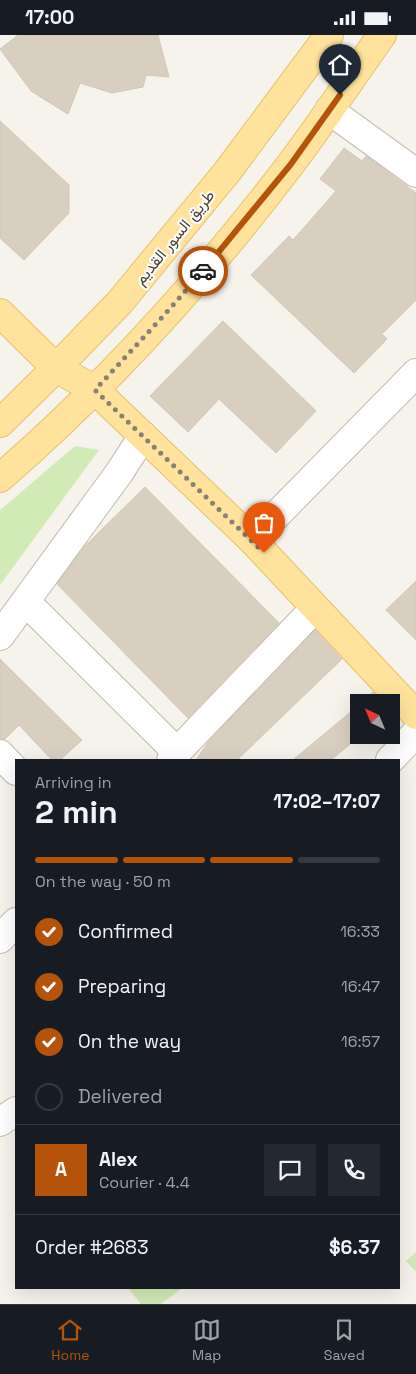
<!DOCTYPE html>
<meta charset="utf-8">
<style>
:root{--surface:#171b24;--page:#242831;--text:#f1f3f6;--muted:#9ea1a6;--line:#363941;--accent:#b45309}
body{margin:0;font-family:"Space Grotesk",Vazirmatn,sans-serif;background:var(--page);color:var(--text);height:100vh;display:flex;flex-direction:column;font-size:19px;white-space:nowrap}
*{box-sizing:border-box;margin:0}
p{font-size:16px;color:var(--muted)}
.icon{flex:none;width:28px;height:28px;fill:none;stroke:currentColor;stroke-width:2;stroke-linecap:round;stroke-linejoin:round}
.map{position:relative;flex:1;overflow:hidden}
.side{position:absolute;left:15px;top:724px;width:385px;height:530px;display:flex;flex-direction:column;background:var(--surface);border-radius:0px;box-shadow:0 5px 20px #0002}
.side>*{flex:none}
.needle{width:32px;rotate:316deg}
.buttons{position:absolute;left:350px;top:659px;display:grid;gap:10px}
.buttons a{display:grid;place-items:center;width:50px;height:50px;border-radius:0px;background:var(--surface);box-shadow:0 5px 20px #0002;font-size:25px}
.pin{position:absolute;display:grid;place-items:center;width:42px;height:42px;color:#fff;margin:-51px -21px;border-radius:50% 50% 50% 0;rotate:-45deg;box-shadow:0 0 5px #0007}
.pin .icon{rotate:45deg}
.courier{position:absolute;display:grid;place-items:center;width:50px;height:50px;margin:-25px;border:4px solid #b45309;border-radius:50%;background:#fff;color:#222;box-shadow:0 1px 6px #0007}
.overview em{font-style:normal;font-weight:800}
.overview div{display:flex;flex-direction:column-reverse}
.overview{display:flex;align-items:center;justify-content:space-between;height:85px;padding:0 20px}
h1{font-size:32px;font-weight:800;line-height:38px}
.bar{display:grid;grid-template-columns:repeat(4,1fr);gap:8px 5px;align-content:center;height:60px;padding:0 20px}
.bar i{height:6px;border-radius:4px;background:var(--line)}
.bar .active{background:var(--accent)}
.bar p{grid-column:span 4}
.line{display:flex;align-items:center;gap:12px;padding:0 20px;border-top:1px solid var(--line)}
.line div{flex:1}
.round{display:grid;place-items:center;flex:none;width:52px;height:52px;border-radius:0px;background:var(--page)}
ol{padding:0 20px;list-style:none}
li{display:flex;align-items:center;gap:15px;height:55px}
li p{margin-inline-start:auto}
li .icon{padding:5px;border-radius:50%;background:var(--accent);color:#fff;stroke-width:4}
li:last-child{color:var(--muted)}
li i{width:28px;height:28px;border:2px solid var(--line);border-radius:50%}
.status{display:flex;justify-content:space-between;align-items:center;height:35px;padding:0 25px;background:var(--surface);direction:ltr}
.status svg{height:14px;fill:currentColor}
.dock{display:flex;justify-content:space-around;align-items:center;height:70px;border-top:1px solid var(--line);background:var(--surface);font-size:14px;color:var(--muted)}
.dock a{display:grid;justify-items:center;gap:2px}
.dock .active{color:var(--accent)}
.map>svg:first-child{display:block}
.green{fill:#d2eab5}
.building{fill:#d8cfc1;stroke:#d3c7b4}
.lines{fill:none;stroke-linecap:round;stroke-linejoin:round}
.minor-casing{stroke:#c2bbae;stroke-width:30}
.major-casing{stroke:#e6c16a;stroke-width:30}
.minor{stroke:#fff;stroke-width:28}
.major{stroke:#ffe39c;stroke-width:28}
.done{stroke:#878178;stroke-width:5;stroke-dasharray:0 9}
.route{stroke:#b45309;stroke-width:6}
.labels{text-anchor:middle;stroke-width:4;stroke-linejoin:round;paint-order:stroke}
.street-label{font-size:16px;fill:#4b4439;stroke:#fff}
</style>
<div class="status"><b>17:00</b><svg viewBox="0 0 49 12"><path d="M0 12V9h3v3zM5 12V6h3v6zM10 12V3h3v9zM15 12V0h3v12zM26 1h20v11H26zM47 4h2v5h-2z"/></svg></div>
<div class="map">
<svg width="416" height="1269" viewBox="0 0 416 1269">
<rect width="100%" height="100%" fill="#f6f3ec"/>
<path class="green" d="M75 411 99 415 0 550V475Z
M416 1217V1237L406 1226Z
M128 1253H182L161 1269H141Z"/>
<path class="building" d="M18 0H158L169 42 146 40 143 52 112 58 80 48 68 79 31 56 0 14Z
M0 86 69 150V178L24 225 0 203Z
M344 113 362 126 366 121 416 158V265L382 299 387 304 354 338 251 240 289 201 293 205 336 156 320 144Z
M223 286 316 376 276 418 219 364 188 397 150 361Z
M145 452 279 588 188 683 57 549 85 511Z
M416 546V605L386 575Z
M315 595 342 624 237 725H196L210 705Z
M0 624 82 705 60 725H52L19 690 5 704H0Z
M373 657 383 668H362Z
M359 670V700H361L331 725H293Z"/>
<g class="lines">
<defs>
<path id="minor" d="M329 75 416 138
M252 505 416 338
M26 567 177 717
M0 601 119 438 143 401
M0 719 16 736
M171 725 177 717 315 573
M390 725 416 698
M0 904 16 887
M0 1087 16 1076"/>
<path id="major" d="M0 278 56 333 95 355 252 505 416 680
M0 388 56 333 120 267 227 137 329 0
M0 443C107 350 204 243 290 130 322 88 351 43 382 0"/>
</defs>
<use href="#minor" class="minor-casing"/>
<use href="#major" class="major-casing"/>
<use href="#minor" class="minor"/>
<use href="#major" class="major"/>
</g>
<g class="lines">
<path class="done" d="M203 236 166 278 95 355 264 518"/>
<path class="route" d="M203 236 291 129 340 60"/>
</g>
<g class="labels">
<g class="street-label">
<text transform="translate(174 202) rotate(-51)" y="6">طريق السور القديم</text>
</g>
</g>
</svg>
<div class="buttons">
<a><svg class="needle" viewBox="-14 -14 28 28"><path d="M0-13l5 13h-10z" fill="#e53935"/><path d="M0 13l5-13h-10z" fill="#9ea1a6"/></svg></a>
</div>
<div class="pin" style="left:264px;top:518px;background:#ea580c"><svg class="icon" aria-label="bag" viewBox="0 0 24 24"><path d="M5 8h14l-1 12H6zM9 8a3 3 0 0 1 6 0"/></svg></div>
<div class="pin" style="left:340px;top:60px;background:#1f2937"><svg class="icon" aria-label="home" viewBox="0 0 24 24"><path d="M3 11l9-7 9 7M6 9v11h12V9"/></svg></div>
<div class="courier" style="left:203px;top:236px"><svg class="icon" aria-label="car" viewBox="0 0 24 24"><path d="M5 17H2v-5l4-1 3-4h7l3 4 3 1v5h-3M9 17h6M6 11h13"/><circle cx="7" cy="17" r="2"/><circle cx="17" cy="17" r="2"/></svg></div>
<section class="side">
<div class="overview"><div><h1>2 min</h1><p>Arriving in</p></div><em>17:02–17:07</em></div>
<div class="bar"><i class="active"></i><i class="active"></i><i class="active"></i><i></i><p>On the way · 50 m</p></div>
<ol>
<li><svg class="icon" aria-label="check" viewBox="0 0 24 24"><path d="M5 12l5 5 9-10"/></svg>Confirmed<p>16:33</p></li>
<li><svg class="icon" aria-label="check" viewBox="0 0 24 24"><path d="M5 12l5 5 9-10"/></svg>Preparing<p>16:47</p></li>
<li><svg class="icon" aria-label="check" viewBox="0 0 24 24"><path d="M5 12l5 5 9-10"/></svg>On the way<p>16:57</p></li>
<li><i></i>Delivered</li>
</ol>
<div class="line" style="height:90px"><b class="round" style="background:var(--accent);color:#fff">A</b><div><b>Alex</b><p>Courier · 4.4</p></div><a class="round"><svg class="icon" aria-label="chat" viewBox="0 0 24 24"><path d="M4 5h16v11H9l-5 4z"/></svg></a><a class="round"><svg class="icon" aria-label="phone" viewBox="0 0 24 24"><path d="M5 4h4l2 5-3 2q2 4 5 5l2-3 5 2v4C11 20 4 13 5 4z"/></svg></a></div>
<div class="line" style="height:65px"><div>Order #2683</div><b>$6.37</b></div>
</section>
</div>
<nav class="dock">
<a class="active"><svg class="icon" aria-label="home" viewBox="0 0 24 24"><path d="M3 11l9-7 9 7M6 9v11h12V9"/></svg>Home</a>
<a><svg class="icon" aria-label="map" viewBox="0 0 24 24"><path d="M3 6l6-2 6 2 6-2v14l-6 2-6-2-6 2zM9 4v14M15 6v14"/></svg>Map</a>
<a><svg class="icon" aria-label="saved" viewBox="0 0 24 24"><path d="M7 4h10v16l-5-4-5 4z"/></svg>Saved</a>
</nav>
